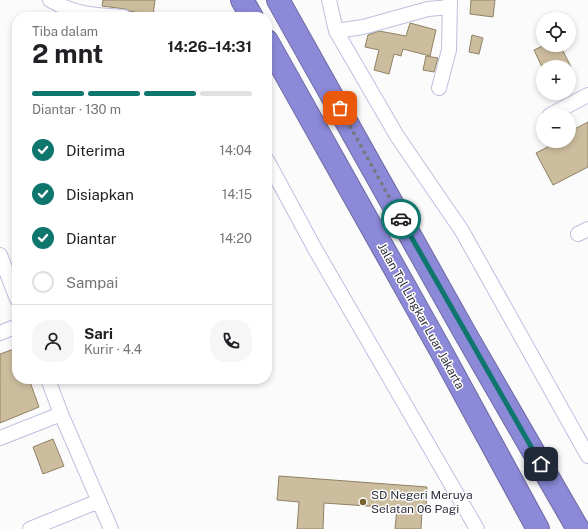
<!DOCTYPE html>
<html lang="id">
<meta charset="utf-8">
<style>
:root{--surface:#fff;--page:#f6f6f6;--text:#202124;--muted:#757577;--line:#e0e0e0;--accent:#0f766e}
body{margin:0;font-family:"Public Sans",sans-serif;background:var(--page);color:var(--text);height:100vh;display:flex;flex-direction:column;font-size:15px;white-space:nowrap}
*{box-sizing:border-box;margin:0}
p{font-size:13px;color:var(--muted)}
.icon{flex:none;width:22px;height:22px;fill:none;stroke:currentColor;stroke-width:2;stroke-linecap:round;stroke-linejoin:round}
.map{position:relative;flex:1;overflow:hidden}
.side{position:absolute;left:12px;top:12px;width:260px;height:372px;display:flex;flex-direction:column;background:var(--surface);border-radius:16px;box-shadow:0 2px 6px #0003}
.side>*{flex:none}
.buttons{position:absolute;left:536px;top:12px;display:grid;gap:8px}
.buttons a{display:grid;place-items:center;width:40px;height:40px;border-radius:50%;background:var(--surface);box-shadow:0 2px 6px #0003;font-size:20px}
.pin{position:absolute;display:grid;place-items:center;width:34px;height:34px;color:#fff;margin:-17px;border-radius:8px;box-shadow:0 2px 6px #0006}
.courier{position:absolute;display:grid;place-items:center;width:40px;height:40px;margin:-20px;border:3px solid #0f766e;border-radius:50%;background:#fff;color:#222;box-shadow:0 1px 5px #0007}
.head em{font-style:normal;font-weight:700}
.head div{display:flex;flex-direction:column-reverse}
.head{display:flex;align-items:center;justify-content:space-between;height:68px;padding:0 20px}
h1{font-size:26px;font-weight:700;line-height:30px}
.bar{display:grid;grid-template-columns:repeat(4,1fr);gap:6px 4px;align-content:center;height:48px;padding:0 20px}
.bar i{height:5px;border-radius:3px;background:var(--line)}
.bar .selected{background:var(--accent)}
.bar p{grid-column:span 4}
.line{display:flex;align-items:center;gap:10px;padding:0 20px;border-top:1px solid var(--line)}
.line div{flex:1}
.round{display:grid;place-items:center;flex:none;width:42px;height:42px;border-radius:16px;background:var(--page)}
ol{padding:0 20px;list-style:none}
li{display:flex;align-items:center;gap:12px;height:44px}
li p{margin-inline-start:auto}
li .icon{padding:4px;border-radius:50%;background:var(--accent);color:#fff;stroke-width:4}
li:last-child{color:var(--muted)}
li i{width:22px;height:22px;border:2px solid var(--line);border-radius:50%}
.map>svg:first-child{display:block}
.building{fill:#ccbd9e;stroke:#8f8163}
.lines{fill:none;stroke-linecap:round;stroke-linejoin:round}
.minor-casing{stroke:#bebfe0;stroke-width:16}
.motorway-casing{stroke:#6c6aa2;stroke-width:24}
.minor{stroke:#fff;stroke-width:14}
.motorway{stroke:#8b89d8;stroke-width:22}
.done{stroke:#787880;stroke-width:4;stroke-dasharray:0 7.2}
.route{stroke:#0f766e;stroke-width:5}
.poi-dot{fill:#786232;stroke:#fff;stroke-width:1.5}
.labels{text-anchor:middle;stroke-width:3;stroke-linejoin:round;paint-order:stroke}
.street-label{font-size:12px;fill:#31313e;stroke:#fff}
.poi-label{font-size:12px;fill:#31313e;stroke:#fff;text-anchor:start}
</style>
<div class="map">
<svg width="588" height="529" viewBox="0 0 588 529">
<rect width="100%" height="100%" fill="#fbfbfb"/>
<path class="building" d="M103 0H155L153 15 129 11 125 9 102 6Z
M471 0H495L493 17 470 14Z
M410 23 436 30 430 56 403 49 401 56 394 54 389 74 374 70 379 50 365 47 368 35 379 31 406 36Z
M472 35 483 38 479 54 469 52Z
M545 45H560L571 67H542L534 50Z
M426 56 438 58 434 72 423 70Z
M588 122V167L553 185 536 153 559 141H569V132Z
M17 348V379H29L39 407 0 423V354Z
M53 439 64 466 43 474 33 447Z
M279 476 427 487 426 510H422L421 529H395L397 508 324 503 323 529H297L299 502 277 500Z"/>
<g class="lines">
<defs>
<path id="minor" d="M50 0C76 15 95 15 124 17
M329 0 336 31 397 136 462 231 588 456
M336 31 363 27 428 9 450 7
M439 88 449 50 450 0
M550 115 588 95
M267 160 315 249 477 529
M578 234 588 229
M0 255 17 299
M0 333 17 326
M48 379 61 414 111 529
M0 438 61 414
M30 529 99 501"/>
<path id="motorway" d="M242 0 252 17
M278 0 466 335 578 529
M267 41 441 351 538 529"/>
</defs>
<use href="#minor" class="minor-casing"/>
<use href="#motorway" class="motorway-casing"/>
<use href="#minor" class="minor"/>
<use href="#motorway" class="motorway"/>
</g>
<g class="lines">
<path class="done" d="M340 108 401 219"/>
<path class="route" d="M401 219 541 464"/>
</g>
<circle class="poi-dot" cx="363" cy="502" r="4"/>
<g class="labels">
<g class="street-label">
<text transform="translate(421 316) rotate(61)" y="4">Jalan Tol Lingkar Luar Jakarta</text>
</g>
<g class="poi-label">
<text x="371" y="499">SD Negeri Meruya<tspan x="371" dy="14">Selatan 06 Pagi</tspan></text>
</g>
</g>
</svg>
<div class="buttons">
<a><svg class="icon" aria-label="locate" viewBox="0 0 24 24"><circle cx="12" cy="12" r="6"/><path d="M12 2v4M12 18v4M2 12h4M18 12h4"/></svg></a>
<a>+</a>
<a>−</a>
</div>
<div class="pin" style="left:340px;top:108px;background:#ea580c"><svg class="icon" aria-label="bag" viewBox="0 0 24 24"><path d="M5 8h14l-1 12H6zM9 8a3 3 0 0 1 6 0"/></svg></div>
<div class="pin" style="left:541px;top:464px;background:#1f2937"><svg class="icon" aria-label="home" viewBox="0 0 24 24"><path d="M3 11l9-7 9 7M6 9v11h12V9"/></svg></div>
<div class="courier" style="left:401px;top:219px"><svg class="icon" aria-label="car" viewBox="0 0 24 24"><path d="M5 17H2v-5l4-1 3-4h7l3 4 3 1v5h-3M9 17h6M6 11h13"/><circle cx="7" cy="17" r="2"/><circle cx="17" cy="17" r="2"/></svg></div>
<section class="side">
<div class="head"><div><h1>2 mnt</h1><p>Tiba dalam</p></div><em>14:26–14:31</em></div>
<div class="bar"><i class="selected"></i><i class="selected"></i><i class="selected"></i><i></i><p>Diantar · 130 m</p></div>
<ol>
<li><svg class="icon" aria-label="check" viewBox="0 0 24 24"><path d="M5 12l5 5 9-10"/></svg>Diterima<p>14:04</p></li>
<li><svg class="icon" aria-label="check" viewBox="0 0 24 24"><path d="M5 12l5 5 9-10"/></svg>Disiapkan<p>14:15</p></li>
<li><svg class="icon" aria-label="check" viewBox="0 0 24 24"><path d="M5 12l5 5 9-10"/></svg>Diantar<p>14:20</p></li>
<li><i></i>Sampai</li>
</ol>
<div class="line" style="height:72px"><a class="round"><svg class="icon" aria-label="person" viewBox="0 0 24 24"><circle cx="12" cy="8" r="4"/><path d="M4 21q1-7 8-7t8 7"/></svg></a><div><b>Sari</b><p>Kurir · 4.4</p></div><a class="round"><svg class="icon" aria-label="phone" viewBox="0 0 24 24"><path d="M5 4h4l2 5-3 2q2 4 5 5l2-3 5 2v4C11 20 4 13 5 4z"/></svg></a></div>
</section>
</div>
